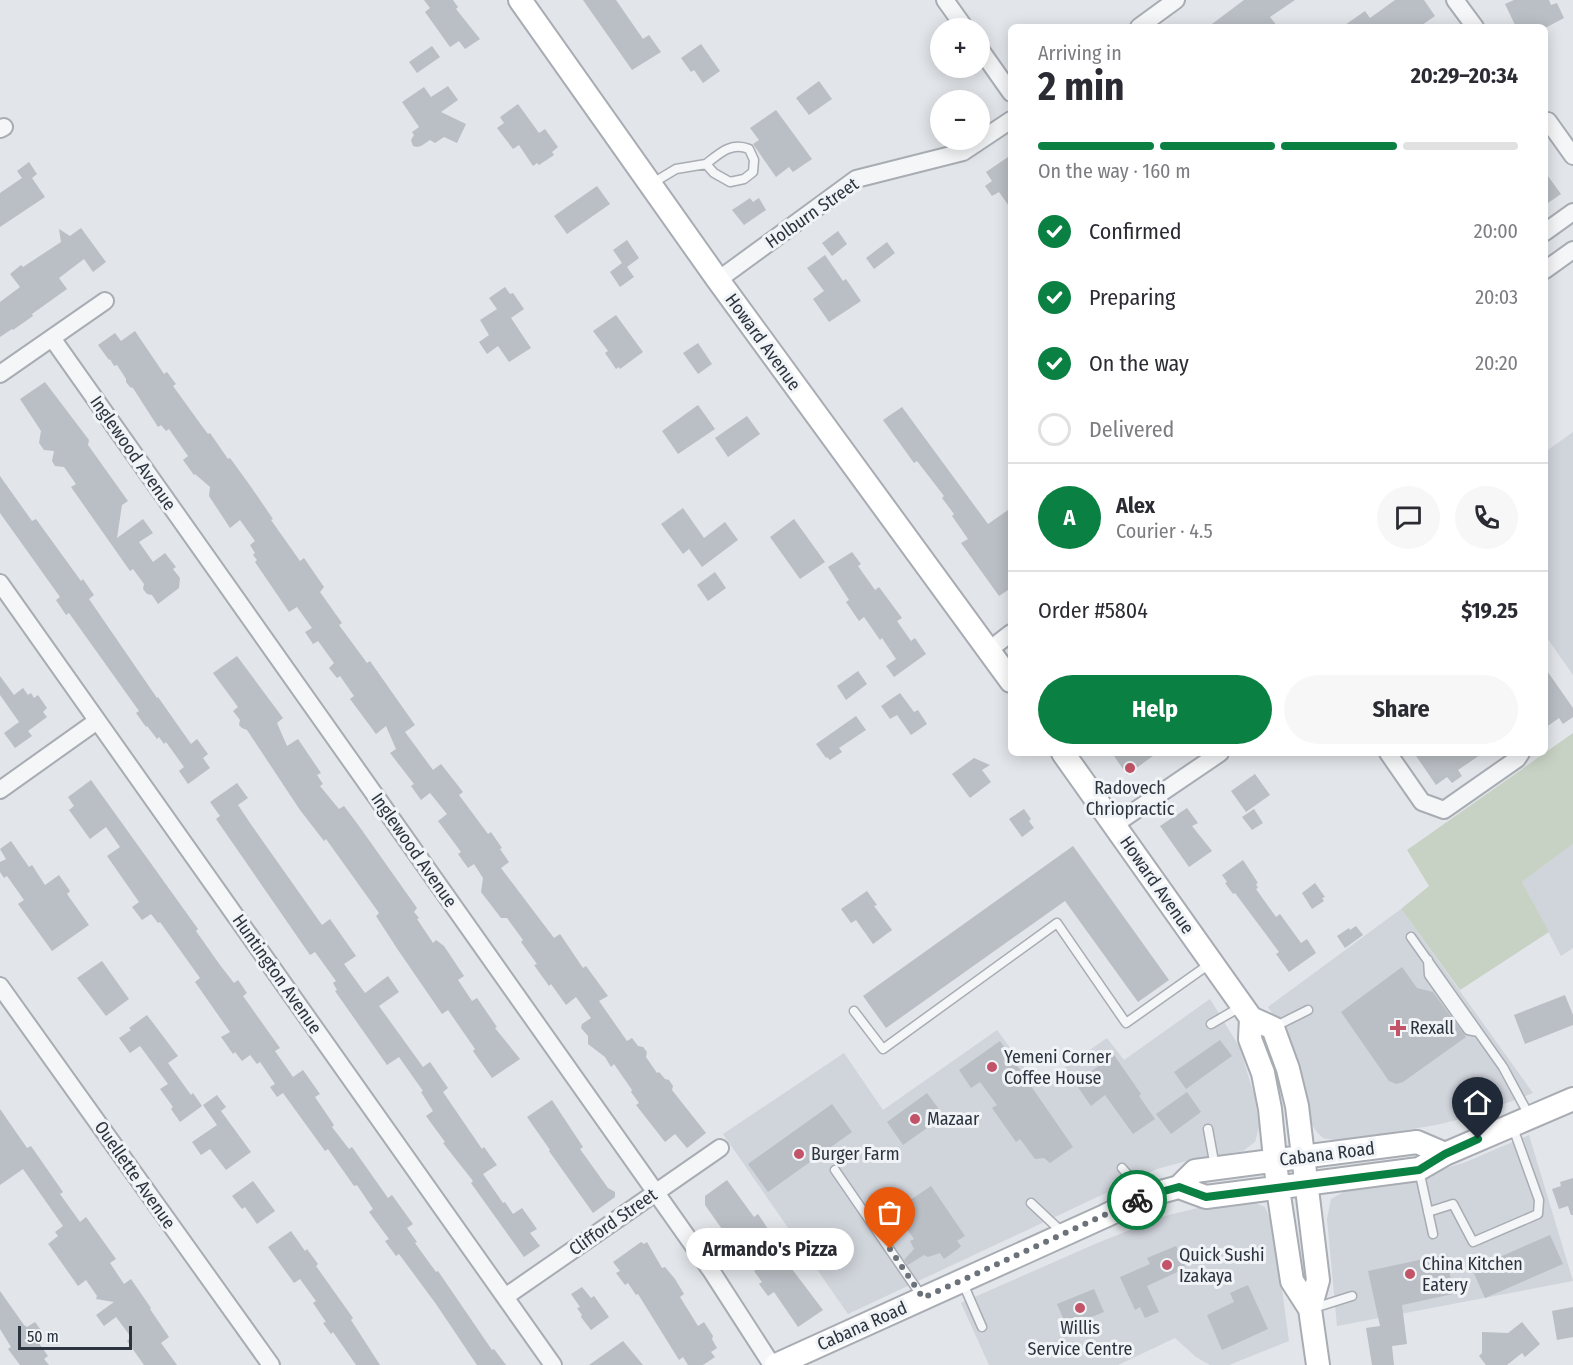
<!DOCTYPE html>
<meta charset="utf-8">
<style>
:root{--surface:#fff;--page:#f7f7f7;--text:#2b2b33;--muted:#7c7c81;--line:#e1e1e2;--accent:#0b8043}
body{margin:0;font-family:"Fira Sans Condensed",sans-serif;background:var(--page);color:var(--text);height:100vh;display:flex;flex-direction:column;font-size:22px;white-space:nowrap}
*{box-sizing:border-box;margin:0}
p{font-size:20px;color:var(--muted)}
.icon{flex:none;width:33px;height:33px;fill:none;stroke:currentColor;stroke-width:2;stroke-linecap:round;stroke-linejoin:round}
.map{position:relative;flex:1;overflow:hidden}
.panel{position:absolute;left:1008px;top:24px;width:540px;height:732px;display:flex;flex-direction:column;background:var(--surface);border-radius:9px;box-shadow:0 3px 15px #0003}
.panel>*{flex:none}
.tools{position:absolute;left:930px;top:18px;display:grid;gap:12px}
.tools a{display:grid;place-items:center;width:60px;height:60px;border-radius:50%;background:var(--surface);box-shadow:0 3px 15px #0003;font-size:30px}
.scale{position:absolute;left:18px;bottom:15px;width:114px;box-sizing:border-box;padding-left:6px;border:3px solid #2c343f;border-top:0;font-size:16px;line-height:21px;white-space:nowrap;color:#2c343f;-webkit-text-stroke:4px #f1f4f7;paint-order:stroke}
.pin{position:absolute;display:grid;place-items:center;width:51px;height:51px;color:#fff;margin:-62px -26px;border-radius:50% 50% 50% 0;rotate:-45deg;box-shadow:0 0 6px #0007}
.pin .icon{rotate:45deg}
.courier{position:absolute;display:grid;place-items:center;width:60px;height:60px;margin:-30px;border:4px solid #0b8043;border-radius:50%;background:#fff;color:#222;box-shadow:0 2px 8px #0007}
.bubble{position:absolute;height:42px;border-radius:21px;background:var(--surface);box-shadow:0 3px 15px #0003;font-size:20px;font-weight:700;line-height:42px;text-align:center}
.overview em{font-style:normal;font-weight:700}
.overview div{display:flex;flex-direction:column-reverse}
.overview{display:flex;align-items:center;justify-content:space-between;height:102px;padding:0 30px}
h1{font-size:39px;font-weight:700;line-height:45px}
.bar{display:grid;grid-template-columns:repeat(4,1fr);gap:9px 6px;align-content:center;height:72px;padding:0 30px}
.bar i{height:8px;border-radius:4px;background:var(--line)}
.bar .selected{background:var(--accent)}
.bar p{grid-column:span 4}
.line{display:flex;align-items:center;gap:15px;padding:0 30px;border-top:2px solid var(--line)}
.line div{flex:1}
.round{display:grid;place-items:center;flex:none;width:63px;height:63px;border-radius:32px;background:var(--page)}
ol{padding:0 30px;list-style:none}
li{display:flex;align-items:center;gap:18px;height:66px}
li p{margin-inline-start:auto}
li .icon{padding:6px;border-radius:50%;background:var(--accent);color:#fff;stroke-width:4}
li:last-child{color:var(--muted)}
li i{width:33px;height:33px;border:3px solid var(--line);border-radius:50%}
.action{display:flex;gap:12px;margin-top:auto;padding:12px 30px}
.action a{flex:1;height:69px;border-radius:36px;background:var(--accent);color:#fff;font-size:24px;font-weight:700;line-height:69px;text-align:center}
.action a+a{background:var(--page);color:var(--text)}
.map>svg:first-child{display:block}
.built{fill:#d0d4db}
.green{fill:#c8d2c4}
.building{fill:#babfc5}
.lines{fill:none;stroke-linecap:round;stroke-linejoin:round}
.lane-casing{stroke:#a8acb3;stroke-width:11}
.street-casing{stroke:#a8acb3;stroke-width:20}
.secondary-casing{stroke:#a8acb3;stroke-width:26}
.lane{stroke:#f4f6f8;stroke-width:8}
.street{stroke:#f4f6f8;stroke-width:16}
.secondary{stroke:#fff;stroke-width:22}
.done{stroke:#6c727a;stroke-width:6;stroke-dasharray:0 10.8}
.route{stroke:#0b8043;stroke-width:8}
.poi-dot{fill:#c25368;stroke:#f1f4f7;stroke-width:2}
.labels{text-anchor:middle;stroke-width:6;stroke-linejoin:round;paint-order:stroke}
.street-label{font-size:18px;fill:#2c343f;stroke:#f1f4f7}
.poi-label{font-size:18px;fill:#2c343f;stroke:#f1f4f7;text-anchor:start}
</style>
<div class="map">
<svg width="1573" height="1365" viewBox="0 0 1573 1365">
<rect width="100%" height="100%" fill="#e2e5e9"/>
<path class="built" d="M1573 432V675L1545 635V452Z
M1573 844V948L1561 956 1522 882Z
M1401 909 1533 1093 1469 1117 1436 1125 1353 1139 1335 1140 1323 1138 1316 1131 1311 1123 1298 1060 1288 1037 1268 1007Z
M1210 999 1240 1048 1255 1098 1259 1127 1255 1142 1243 1151 1194 1159 1157 1169 848 1314 723 1134 844 1053 883 1110 997 1030 1038 1086 1107 1038 1124 1060Z
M1529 1135 1573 1281 1337 1326 1327 1219 1331 1199 1347 1190 1408 1180 1466 1162Z
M1250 1201 1265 1207 1274 1229 1289 1341 1229 1365H1210L1196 1357 1175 1338 1118 1365H989L961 1303 1095 1244 1165 1216 1210 1205Z"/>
<path class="green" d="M1573 733V844L1522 882 1549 932 1460 990 1401 909 1429 886 1407 850Z"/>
<path class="building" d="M424 0H453L458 7 456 9 480 39 465 49 459 41 450 47 425 12 430 8Z
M583 0H616L643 39 649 35 661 52 632 70Z
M1244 0H1295L1270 17 1278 27H1208Z
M1395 0H1424L1435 16 1419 27H1342L1365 11 1370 18Z
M1514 0H1549L1551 5 1557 3 1564 18 1547 27H1516L1505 4Z
M701 44 720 71 703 83 694 70 691 72 681 58Z
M432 46 440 57 417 73 409 62Z
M819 81 832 99 809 115 796 98Z
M448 86 458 100 441 112 466 124 457 143 444 137 435 143 430 140 421 146 417 147 413 146 411 140 414 135 412 132 419 127 402 102 424 87 431 97Z
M518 104 539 133 545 129 558 147 552 152 554 155 539 165 537 163 533 166 519 145 513 149 497 128 504 123 500 117Z
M776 110 812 159 793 172 789 167 776 177 753 144 759 140 750 128Z
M1011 155V209L999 192 992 196 985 186 992 181 986 172Z
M29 162 37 174 32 178 45 197 0 227V193L22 178 17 171Z
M1545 172 1561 194 1545 205Z
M597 186 610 204 567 234 554 216Z
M750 198 753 202 759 198 766 210 744 225 732 210Z
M81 228 106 262 93 272 84 259 59 278 67 289 32 314 33 316 13 330 12 329 0 337V302L20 287 10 274 21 265 23 267 61 242 59 229 70 236Z
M838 231 847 244 832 256 822 243Z
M627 240 639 258 627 267 634 277 620 287 610 272 622 263 613 250Z
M887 242 895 253 874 269 866 258Z
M825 255 843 281 846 279 861 301 829 322 813 299 824 291 807 268Z
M505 287 510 294 513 293 524 309 511 318 531 348 509 362 498 346 487 354 479 342 489 335 480 320 497 309 489 298Z
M616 315 643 352 620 369 619 367 616 369 605 353 608 351 593 331Z
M135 331 164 374 167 372 176 384 173 386 202 426 208 434 210 433 228 459 230 458 249 484 273 519 271 520 300 561 304 558 324 587 320 592 342 623 339 625 367 663 370 661 415 725 405 732 433 770 441 764 463 792 459 795 488 834 491 832 502 848 500 849 509 862 501 868 554 938 560 934 583 968 586 966 608 996 599 1001 627 1041 632 1038 638 1046 643 1047 647 1052 646 1057 657 1073 659 1072 665 1079 669 1080 673 1086 672 1090 706 1133 687 1148 675 1134 665 1142 636 1105 639 1103 631 1092 632 1090 614 1064 611 1067 605 1057 588 1044V1036L581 1028 582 1024 591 1018 576 997 566 1005 551 984 549 986 534 965 537 964 521 942 523 940 507 918H501L481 892 483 878 474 864 468 868 458 854 461 852 438 821 447 814 430 793 421 800 411 786 414 784 390 753 396 749 386 726 376 734 350 699 354 696 340 676 337 678 329 668 334 663 318 641 313 644 305 632 312 628 297 607 289 612 255 562 257 560 253 555 255 553 250 545 255 541 240 520 230 528 209 496 210 487 195 474 194 475 183 460 188 456 169 429 166 431 161 425 158 427 133 388 130 387 126 382V379L117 365 114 366 110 359 109 360 98 345 115 333 121 341Z
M698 343 712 364 698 374 683 353Z
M45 382 89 440 88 445 128 501 122 505 117 538 143 519 153 533 139 542 153 562 165 553 176 567 173 569 180 578 179 588 158 604 152 595 147 594 143 589 144 584 133 569 130 571 71 487 76 484 64 467 55 466 52 461 54 451 44 450 39 443 41 431 20 399Z
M698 405 715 429 678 454 662 431Z
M902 407 988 524 1011 508V588L999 596 961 543 968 539 952 516 954 514 942 498 944 496 917 461 914 463 883 420Z
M747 416 760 434 728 457 715 438Z
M0 476 32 521 36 519 81 581 83 579 94 595 89 599 157 698 158 697 191 744 197 739 208 754 203 758 210 768 188 784 179 771 184 767 166 742 164 744 159 737 157 739 147 726 146 727 136 713 139 711 69 613 66 615 56 600 60 597 0 513Z
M683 508 704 538 725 522 738 540 702 567 689 549 683 554 661 524Z
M794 519 825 562 800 579 770 537Z
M852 552 861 564 858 566 875 590 879 587 902 618 897 621 911 641 915 638 926 654 894 677 886 666 896 659 882 638 880 640 864 617 859 621 846 602 849 600 828 567Z
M715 572 726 588 708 601 697 585Z
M237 656 283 718 277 723 287 746 298 739 321 773 317 775 323 784 320 786 339 809 344 806 359 826 417 908 414 912 419 918 417 919 433 943 436 940 444 946 464 976 458 980 472 1001 477 998 497 1027 495 1028 520 1059 492 1078 473 1051 475 1049 448 1010 442 1014 398 950 376 916 379 913 359 885 326 839 324 841 300 810 247 730 242 728 239 725 240 720 233 711 238 707 213 673Z
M1545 668 1573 708V717L1563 724 1559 718 1545 728Z
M858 671 867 684 846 700 837 686Z
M0 676 14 695 23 688 28 695 31 693 34 698 38 695 47 708 43 712 47 717 28 731 32 736 15 748 4 733 19 722 0 695Z
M900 693 914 712 918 710 927 724 911 735 897 715 890 719 881 706Z
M856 716 866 730 839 748 842 752 830 760 827 757 826 758 816 744Z
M1112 753H1157L1127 775Z
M1414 753H1483L1458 770 1462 776 1452 783 1447 777 1436 785Z
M974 758 990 765 982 770 991 782 970 798 952 774Z
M1255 774 1270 795 1246 812 1231 791Z
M91 780 198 929 196 931 220 965 234 983 238 980 247 993 243 996 280 1048 275 1051 293 1077 303 1070 320 1094 315 1097 334 1125 332 1127 349 1149 352 1147 388 1198 392 1195 413 1224 407 1228 417 1242 415 1243 436 1272 438 1271 492 1350 494 1349 506 1365H477L436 1304 399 1254 396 1256 385 1241 389 1239 369 1212 373 1209 357 1185 354 1186 328 1149 325 1151 283 1093 277 1097 270 1087 275 1084 260 1062 257 1064 250 1055 242 1061 235 1052 233 1054 221 1037 230 1032 195 982 200 978 160 922 158 923 151 914 142 920 132 907 139 902 107 856 120 847 106 827 90 839 69 810 74 806 68 797Z
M237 783 248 798 238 805 250 823 322 925 330 919 356 956 344 964 365 993 388 976 399 992 379 1006 423 1067 430 1062 448 1088 443 1092 482 1149 484 1147 497 1165 483 1174 503 1203 505 1202 513 1214 522 1208 537 1229 530 1233 540 1246 524 1257 471 1183 473 1181 443 1143 445 1142 426 1116 433 1111 421 1092 423 1091 399 1057 387 1065 335 991 337 990 333 983 336 981 315 952 310 955 216 819 220 816 210 802Z
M1187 808 1198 823 1192 826 1212 851 1189 867 1160 826Z
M1024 809 1031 819 1029 821 1034 828 1022 837 1009 819Z
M1254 809 1263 823 1252 830 1242 817Z
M11 841 29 867 32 865 45 885 59 875 70 891 67 894 89 925 52 951 18 904 24 900 7 876 4 878 0 872V862L6 859 0 849Z
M1073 846 1169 980 1138 1002 1065 901 886 1028 863 996Z
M1243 860 1258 883 1256 884 1258 888 1256 889 1276 917 1280 914 1301 943 1307 939 1316 953 1289 972 1276 954 1279 952 1235 893 1233 894 1225 883 1227 882 1222 875Z
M1315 883 1325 897 1322 898 1324 901 1312 909 1302 893Z
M867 891 877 905 874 906 892 930 873 944 856 920 851 923 841 909Z
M1356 926 1363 935 1345 948 1337 936 1349 928 1350 930Z
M102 961 129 999 106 1016 77 978Z
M1402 967 1417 988 1433 992 1466 1037 1403 1082 1396 1084 1389 1081 1341 1012Z
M1565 995 1573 1015V1025L1525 1044 1514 1015Z
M147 1015 178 1056 168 1063 191 1095 193 1093 202 1106 180 1122 171 1109 173 1107 160 1089 168 1084 140 1046 130 1053 119 1038 131 1030 129 1028Z
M1220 1040 1232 1056 1186 1089 1174 1072Z
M1000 1041 1073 1147 1050 1163 1044 1158 1035 1159 1020 1139 1016 1142 992 1108 997 1105 980 1082 971 1088 959 1070Z
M1114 1055 1141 1094 1139 1096 1155 1119 1133 1134 1105 1095 1091 1106 1075 1083Z
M1187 1092 1201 1112 1171 1134 1156 1114Z
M927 1093 944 1116 903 1145 887 1122Z
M217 1095 226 1107 221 1111 251 1152 226 1170 210 1149 201 1155 192 1142 217 1125 203 1105Z
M552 1100 583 1147 580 1149 608 1188 615 1192V1197L593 1213 549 1151 550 1150 527 1117Z
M832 1104 852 1132 768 1192 748 1164Z
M0 1109 27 1148 31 1146 63 1192 60 1194 80 1222 86 1217 116 1259 110 1263 124 1284 131 1279 151 1308 150 1309 169 1337 161 1343 177 1365H144L127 1341 131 1337 116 1317 104 1326 96 1315 114 1302 96 1299 97 1296 86 1280 78 1286 49 1245 48 1244 58 1236 55 1232 63 1226 23 1169 0 1185Z
M1573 1178V1215H1571L1568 1206 1559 1209 1552 1189 1561 1186 1560 1182Z
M727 1180 754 1217 758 1214 776 1241 773 1244 823 1310 798 1327 774 1292 768 1296 759 1284 762 1282 754 1271 757 1269 741 1245 737 1248 734 1246 705 1205V1196Z
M253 1181 275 1211 257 1224 245 1207 242 1209 232 1196Z
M931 1186 965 1236 957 1241 961 1246 958 1249 944 1259 940 1253 928 1257 924 1255 908 1265 904 1260 914 1249 910 1241 914 1239 894 1211Z
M291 1231 305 1251 307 1249 318 1264 316 1266 353 1318 351 1320 380 1365H356L333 1332 331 1334 323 1323 326 1322 313 1303 316 1301 300 1279 294 1283 268 1247Z
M1550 1235 1563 1264 1485 1298 1472 1269Z
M641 1242 644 1244 647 1242 662 1268 665 1267 675 1279 684 1294 680 1297 698 1326 704 1322 713 1336 712 1339 717 1348 711 1352 715 1357 703 1365H688L683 1357 679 1360 638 1294 636 1295 628 1283 625 1285 616 1273 620 1271 613 1262Z
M1176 1246 1186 1268 1147 1286 1159 1312 1145 1318 1140 1307 1135 1310 1120 1277 1150 1264 1147 1258Z
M1447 1254 1453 1294 1402 1305 1407 1344 1392 1346 1394 1365H1372L1366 1328 1380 1326 1368 1271Z
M1248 1285 1268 1329 1222 1350 1207 1315 1234 1302 1230 1293Z
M582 1287 591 1298 594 1296 609 1317 591 1330 581 1317 582 1315 577 1308 580 1307 571 1294Z
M1094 1289 1104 1312 1067 1327 1057 1304Z
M0 1291 24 1325 27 1327 35 1322 43 1333 36 1339 48 1356 44 1359 49 1365H20L8 1349 11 1347 0 1329Z
M1573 1307V1337L1557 1340 1552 1311Z
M1522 1322 1540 1344 1525 1357 1522 1353 1507 1365H1486L1479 1356 1482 1353V1332L1508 1333Z
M623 1341 643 1365H589Z"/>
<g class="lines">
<defs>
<path id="lane" d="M651 184 676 169 706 164 714 173 730 182 744 179 753 172 754 160 749 149C731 142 720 153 706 164
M1411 937 1503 1067 1530 1117
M1428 960 1429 975 1468 1030 1478 1032
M854 1011 883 1049 1057 923 1126 1023 1211 963
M1211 1024 1242 1006
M1274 1027 1308 1010
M1208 1129 1215 1167
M1122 1168 1146 1196
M835 1170 923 1298
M1419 1170 1433 1234
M1031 1203 1062 1232
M1428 1212 1453 1204 1473 1242 1538 1214 1539 1200 1512 1125
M962 1281 982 1327
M1314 1308 1352 1296"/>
<path id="street" d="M945 0 965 28
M1455 0 1475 27
M1139 27 1176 0
M980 49 1011 93
M1548 121 1573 156
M0 129 4 127
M1545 232 1573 212
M1545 270 1573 250
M718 280 856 179 963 152 1011 120
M52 338 712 1272 772 1365
M0 374 105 301
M0 583 553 1365
M989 650 1011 633
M1388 753 1422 802 1444 810 1517 759 1521 753
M0 790 97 721
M1114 825 1220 753
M0 986 271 1365
M505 1297 720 1148"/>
<path id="secondary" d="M520 0 718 280 1011 681
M1063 753 1251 1018 1273 1028 1288 1069 1297 1106 1318 1280 1310 1309 1318 1365
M1251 1018 1250 1039 1263 1073 1270 1109 1278 1189 1292 1281 1310 1309
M1179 1187 1206 1197 1419 1169 1445 1154 1573 1099
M776 1365 1105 1216 1146 1196 1179 1187 1195 1171 1417 1142 1445 1154"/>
</defs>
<use href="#lane" class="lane-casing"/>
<use href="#street" class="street-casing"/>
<use href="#secondary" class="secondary-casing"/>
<use href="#lane" class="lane"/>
<use href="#street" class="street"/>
<use href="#secondary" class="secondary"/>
</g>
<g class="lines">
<path class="done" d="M890 1249 923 1298 1137 1200"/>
<path class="route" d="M1137 1200 1146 1196 1179 1187 1206 1197 1419 1170 1445 1154 1478 1139"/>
</g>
<g class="poi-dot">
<circle cx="1130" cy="768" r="6"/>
<path d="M1395 1019h6v6h6v6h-6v6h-6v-6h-6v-6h6z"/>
<circle cx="992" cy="1067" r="6"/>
<circle cx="915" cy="1119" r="6"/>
<circle cx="799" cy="1154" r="6"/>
<circle cx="1167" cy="1265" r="6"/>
<circle cx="1410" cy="1274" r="6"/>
<circle cx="1080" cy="1308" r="6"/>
</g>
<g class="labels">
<g class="street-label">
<text transform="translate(812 213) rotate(-35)" y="6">Holburn Street</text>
<text transform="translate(763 342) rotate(54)" y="6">Howard Avenue</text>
<text transform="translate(133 453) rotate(55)" y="6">Inglewood Avenue</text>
<text transform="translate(414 850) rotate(55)" y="6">Inglewood Avenue</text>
<text transform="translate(1157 885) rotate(55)" y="6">Howard Avenue</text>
<text transform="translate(277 974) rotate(55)" y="6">Huntington Avenue</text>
<text transform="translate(1327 1154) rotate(-7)" y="6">Cabana Road</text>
<text transform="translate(135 1175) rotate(55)" y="6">Ouellette Avenue</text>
<text transform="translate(613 1222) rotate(-35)" y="6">Clifford Street</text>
<text transform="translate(862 1326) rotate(-24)" y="6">Cabana Road</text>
</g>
<g class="poi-label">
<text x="1130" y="794" text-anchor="middle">Radovech<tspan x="1130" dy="21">Chriopractic</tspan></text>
<text x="1410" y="1034">Rexall</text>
<text x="1004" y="1063">Yemeni Corner<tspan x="1004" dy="21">Coffee House</tspan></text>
<text x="927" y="1125">Mazaar</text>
<text x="811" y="1160">Burger Farm</text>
<text x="1179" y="1261">Quick Sushi<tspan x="1179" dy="21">Izakaya</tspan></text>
<text x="1422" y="1270">China Kitchen<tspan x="1422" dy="21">Eatery</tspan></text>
<text x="1080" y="1334" text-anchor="middle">Willis<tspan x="1080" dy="21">Service Centre</tspan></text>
</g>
</g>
</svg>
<div class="tools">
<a>+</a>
<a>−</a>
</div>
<div class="scale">50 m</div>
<div class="pin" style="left:890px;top:1249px;background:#ea580c"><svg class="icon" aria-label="bag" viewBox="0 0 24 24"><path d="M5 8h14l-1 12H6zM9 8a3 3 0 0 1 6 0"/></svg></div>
<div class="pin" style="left:1478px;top:1139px;background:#1f2937"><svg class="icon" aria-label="home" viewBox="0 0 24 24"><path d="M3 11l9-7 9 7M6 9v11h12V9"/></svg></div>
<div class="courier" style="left:1137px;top:1200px"><svg class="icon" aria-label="bike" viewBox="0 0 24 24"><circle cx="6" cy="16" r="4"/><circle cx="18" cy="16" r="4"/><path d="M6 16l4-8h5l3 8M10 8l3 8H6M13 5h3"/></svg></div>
<div class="bubble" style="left:686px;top:1228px;width:168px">Armando's Pizza</div>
<section class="panel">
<div class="overview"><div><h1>2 min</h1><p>Arriving in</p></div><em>20:29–20:34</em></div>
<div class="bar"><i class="selected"></i><i class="selected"></i><i class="selected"></i><i></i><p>On the way · 160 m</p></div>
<ol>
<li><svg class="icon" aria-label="check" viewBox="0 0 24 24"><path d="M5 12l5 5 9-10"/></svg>Confirmed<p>20:00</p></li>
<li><svg class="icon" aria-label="check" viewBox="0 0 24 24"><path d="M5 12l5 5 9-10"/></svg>Preparing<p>20:03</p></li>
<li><svg class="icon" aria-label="check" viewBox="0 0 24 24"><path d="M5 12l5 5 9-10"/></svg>On the way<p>20:20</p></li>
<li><i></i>Delivered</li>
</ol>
<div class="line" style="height:108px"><b class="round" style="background:var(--accent);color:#fff">A</b><div><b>Alex</b><p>Courier · 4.5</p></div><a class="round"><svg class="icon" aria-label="chat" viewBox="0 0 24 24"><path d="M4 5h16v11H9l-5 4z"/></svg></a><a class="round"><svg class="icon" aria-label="phone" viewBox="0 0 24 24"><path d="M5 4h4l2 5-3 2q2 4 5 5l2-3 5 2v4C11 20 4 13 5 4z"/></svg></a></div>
<div class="line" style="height:78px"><div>Order #5804</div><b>$19.25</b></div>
<div class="action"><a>Help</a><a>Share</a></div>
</section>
</div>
